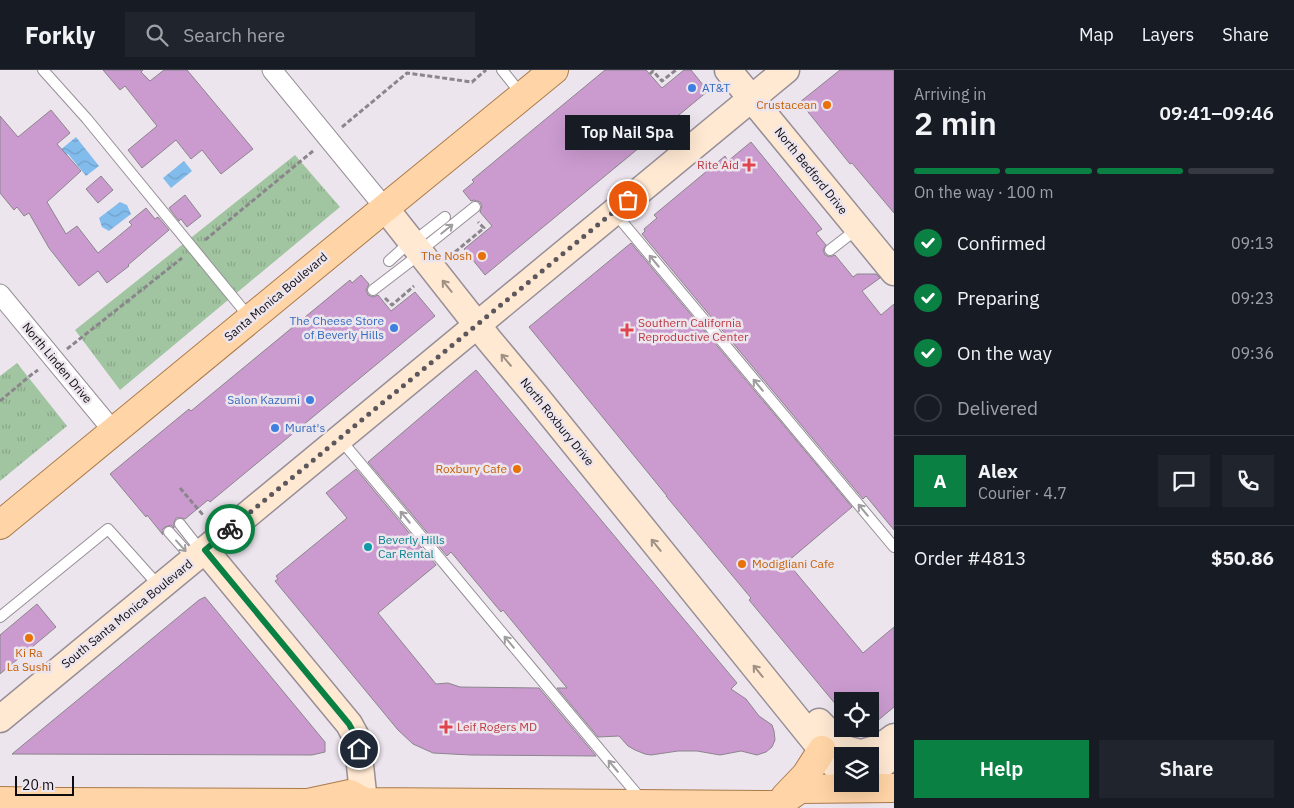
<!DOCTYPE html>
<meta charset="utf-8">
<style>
:root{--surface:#171b24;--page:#20242c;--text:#f1f3f6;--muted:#9ea1a6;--line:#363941;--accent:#0b8043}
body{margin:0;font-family:"IBM Plex Sans",sans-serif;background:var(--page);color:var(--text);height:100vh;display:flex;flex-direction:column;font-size:19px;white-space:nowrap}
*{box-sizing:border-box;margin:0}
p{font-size:16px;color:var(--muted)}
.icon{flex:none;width:28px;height:28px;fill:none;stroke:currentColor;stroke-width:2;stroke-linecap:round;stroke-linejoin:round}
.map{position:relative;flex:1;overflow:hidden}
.side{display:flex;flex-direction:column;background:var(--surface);width:400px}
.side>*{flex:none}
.buttons{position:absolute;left:834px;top:622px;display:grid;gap:10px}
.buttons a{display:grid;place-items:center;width:45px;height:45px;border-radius:0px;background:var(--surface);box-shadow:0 5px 20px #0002;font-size:25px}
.scale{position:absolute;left:15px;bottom:12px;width:59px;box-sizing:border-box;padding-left:5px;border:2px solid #0e0b0e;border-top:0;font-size:14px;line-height:18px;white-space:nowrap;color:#0e0b0e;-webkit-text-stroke:4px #ede5ee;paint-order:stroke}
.pin{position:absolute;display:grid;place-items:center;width:42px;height:42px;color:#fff;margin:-21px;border:2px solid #fff;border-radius:50%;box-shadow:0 1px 5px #0007}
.courier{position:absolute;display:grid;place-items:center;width:50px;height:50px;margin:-25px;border:4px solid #0b8043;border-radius:50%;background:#fff;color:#222;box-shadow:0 1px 6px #0007}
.bubble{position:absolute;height:35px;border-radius:0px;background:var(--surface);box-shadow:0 5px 20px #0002;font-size:16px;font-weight:600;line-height:35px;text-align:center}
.head em{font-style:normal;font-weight:600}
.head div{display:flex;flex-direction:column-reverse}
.head{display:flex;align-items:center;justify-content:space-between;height:85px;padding:0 20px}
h1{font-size:32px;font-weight:600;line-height:38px}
.bar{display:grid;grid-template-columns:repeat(4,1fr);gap:8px 5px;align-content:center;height:60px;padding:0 20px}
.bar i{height:6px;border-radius:4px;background:var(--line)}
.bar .current{background:var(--accent)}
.bar p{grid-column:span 4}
.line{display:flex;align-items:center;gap:12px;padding:0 20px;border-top:1px solid var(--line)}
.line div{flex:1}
.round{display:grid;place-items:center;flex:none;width:52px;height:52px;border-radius:0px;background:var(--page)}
ol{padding:0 20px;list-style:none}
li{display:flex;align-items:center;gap:15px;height:55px}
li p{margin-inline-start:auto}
li .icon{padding:5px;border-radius:50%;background:var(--accent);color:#fff;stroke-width:4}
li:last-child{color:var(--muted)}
li i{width:28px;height:28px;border:2px solid var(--line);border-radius:50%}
.cta{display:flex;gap:10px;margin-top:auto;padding:10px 20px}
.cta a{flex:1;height:58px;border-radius:0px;background:var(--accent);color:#fff;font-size:20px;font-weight:600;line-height:58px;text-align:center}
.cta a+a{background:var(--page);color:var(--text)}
header{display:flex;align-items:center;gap:30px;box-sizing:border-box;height:70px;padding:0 25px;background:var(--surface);border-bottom:1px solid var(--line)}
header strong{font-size:24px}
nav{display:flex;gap:28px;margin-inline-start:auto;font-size:18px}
.search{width:350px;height:45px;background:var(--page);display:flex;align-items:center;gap:12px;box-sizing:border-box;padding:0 18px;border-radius:0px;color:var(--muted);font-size:19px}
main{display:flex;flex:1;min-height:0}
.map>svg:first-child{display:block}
.grass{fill:url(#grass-tufts)}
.water{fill:url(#water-waves)}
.building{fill:#cb9bd0;stroke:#8c858d}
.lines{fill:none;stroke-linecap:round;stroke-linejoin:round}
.lane-casing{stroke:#978f97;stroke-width:12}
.street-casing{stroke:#978f97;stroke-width:21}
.secondary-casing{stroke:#978f97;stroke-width:29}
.primary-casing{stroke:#ab7b4a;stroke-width:30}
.path{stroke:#8b858c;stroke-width:3;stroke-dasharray:5 2.5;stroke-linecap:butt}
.lane{stroke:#fff;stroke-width:10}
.street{stroke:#fff;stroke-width:19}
.secondary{stroke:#ffe9d3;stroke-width:26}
.primary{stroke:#ffd4a6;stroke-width:28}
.oneway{stroke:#9f9d9f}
.oneway2{stroke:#9f9084}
.done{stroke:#5c575c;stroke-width:5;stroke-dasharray:0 9}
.route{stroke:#0b8043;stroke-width:6}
.shop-dot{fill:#3f7fe0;stroke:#ede5ee;stroke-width:2}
.food-dot{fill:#e8710a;stroke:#ede5ee;stroke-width:2}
.health-dot{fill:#e0444e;stroke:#ede5ee;stroke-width:2}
.culture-dot{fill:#0f9aa8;stroke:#ede5ee;stroke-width:2}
.labels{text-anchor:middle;stroke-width:5;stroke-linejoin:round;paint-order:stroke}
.shop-label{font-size:12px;fill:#366cbe;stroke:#ede5ee;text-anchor:start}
.food-label{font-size:12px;fill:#c56008;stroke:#ede5ee;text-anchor:end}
.health-label{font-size:12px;fill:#be3a42;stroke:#ede5ee;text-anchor:start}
.street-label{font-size:12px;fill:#0e0b0e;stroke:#ede5ee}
.culture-label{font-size:12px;fill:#0d838f;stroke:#ede5ee;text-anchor:start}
</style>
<header>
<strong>Forkly</strong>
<div class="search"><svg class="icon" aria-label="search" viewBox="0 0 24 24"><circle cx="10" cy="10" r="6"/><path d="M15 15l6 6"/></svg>Search here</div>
<nav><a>Map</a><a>Layers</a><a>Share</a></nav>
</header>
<main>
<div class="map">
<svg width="894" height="738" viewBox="0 0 894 738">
<defs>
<pattern id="grass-tufts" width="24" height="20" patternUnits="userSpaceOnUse" patternTransform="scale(1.25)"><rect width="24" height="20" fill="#a1c4a1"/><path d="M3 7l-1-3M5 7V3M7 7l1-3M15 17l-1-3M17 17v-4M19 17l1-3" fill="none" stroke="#89a789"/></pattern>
<pattern id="water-waves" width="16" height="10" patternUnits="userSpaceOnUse" patternTransform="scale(1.25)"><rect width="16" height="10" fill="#82bcec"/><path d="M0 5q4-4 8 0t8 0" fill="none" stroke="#6fa0c9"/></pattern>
</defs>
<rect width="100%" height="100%" fill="#ede5ee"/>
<path class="grass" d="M295 85 340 137 120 320 75 260Z
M17 293 67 356 0 411V306Z"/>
<path class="water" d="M76 67 99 96 86 106 68 84 64 87 59 81Z
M184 91 192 101 171 118 163 108Z
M120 132 127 135 131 144 109 161 102 157 99 148Z"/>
<path class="building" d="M103 0H143L141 2 150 11 164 0H187L253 79 221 104 202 80 191 89 176 70 142 98 128 80 157 56 125 16 120 20Z
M605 0H646L662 18 684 0H691L708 21 485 205 464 179 492 156 480 142 482 136 480 132 474 130 471 131 463 121 474 112 472 110Z
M840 0H894V143L852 93 850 94 800 32Z
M51 40 70 63 57 74 81 101 47 132 66 164 77 156 98 183 132 155 129 152 146 138 155 149 158 147 169 160 128 195 129 196 107 213 98 201 79 216 49 178 29 143 24 146 17 137 14 140 0 123V46L18 67Z
M751 72 822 159 816 163 826 175 823 180 825 185 830 187 835 185 853 207 857 204H876L880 208 862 221 881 245 894 234V460L866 426 863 429 642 164 645 161 644 159 657 148 654 145 725 86 728 91Z
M101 106 113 120 98 133 86 119Z
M185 125 201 146 187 157 181 149 179 151 169 138Z
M631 173 852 437 787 492 863 583 894 557V637L870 657V631H842V642L749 530 751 528 666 426H667L529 257Z
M361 205 369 214 366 220 368 225 373 227 378 225 391 241 415 222 435 246 210 432 208 430 185 449 182 448H176L174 452V458L171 455 165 457 162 460 163 465 147 445 146 447 110 404 189 339 191 341 350 210 352 213Z
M476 300 737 613 731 619 746 629 759 646 772 655 774 661 775 670 772 677 766 682 757 685 741 681 720 685 697 681H678L651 685 645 684 635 680 628 676 619 666 598 667 557 618H567L503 540 501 542 451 482 447 486 368 392Z
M356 399 436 495 378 543 436 614 448 613 460 617 539 618 596 686 471 685 433 683 413 674 398 660 275 511 278 509 276 506 347 448 326 423Z
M205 527 325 672V682L312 685 12 684 199 530Z
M37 534 56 557 0 604V565Z"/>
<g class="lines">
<defs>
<path id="lane" d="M43 0 87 49 250 248
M502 0 522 25
M614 142 894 477
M413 172 445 147
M830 180 857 159
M420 181 475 137
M389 191 410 172
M373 220 420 184
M340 369 641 729
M180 454 202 482
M169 462 193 489
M0 547 108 459 159 516"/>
<path id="street" d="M272 0 385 138
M0 224 114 362"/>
<path id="secondary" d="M728 0 894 202
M385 138 489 270 535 325 822 680 842 704
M205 480 349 654 355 665 358 677 364 732
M0 649 786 0
M819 652 845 679 861 683 879 678 894 667
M870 705 894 684"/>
<path id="primary" d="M0 455 385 138 554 0
M785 727 806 705 822 680
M0 731 62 732 308 733 350 724 364 732 777 735 781 738
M777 735 800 719 894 718"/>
</defs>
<use href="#lane" class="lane-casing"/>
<use href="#street" class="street-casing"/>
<use href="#secondary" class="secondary-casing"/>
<use href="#primary" class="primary-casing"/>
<path class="path" d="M650 4 653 1 662 11 676 0
M342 57 407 3 472 12 486 0
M205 170 313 81
M455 182 484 158 478 152
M385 228 392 235 414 216
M67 279 182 188
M0 331 31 305 38 300
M180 418 203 445"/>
<use href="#lane" class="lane"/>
<use href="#street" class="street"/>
<use href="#secondary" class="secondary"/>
<use href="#primary" class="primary"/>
</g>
<defs><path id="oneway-shaft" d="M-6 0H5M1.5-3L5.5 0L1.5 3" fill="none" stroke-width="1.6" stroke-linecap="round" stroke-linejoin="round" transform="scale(1.25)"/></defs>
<g class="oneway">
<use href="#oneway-shaft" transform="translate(447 159) rotate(-39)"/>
<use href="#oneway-shaft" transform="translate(654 191) rotate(-130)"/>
<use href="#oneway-shaft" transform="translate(758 315) rotate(-130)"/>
<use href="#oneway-shaft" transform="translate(863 440) rotate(-130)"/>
<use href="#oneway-shaft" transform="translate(405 447) rotate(-130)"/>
<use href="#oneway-shaft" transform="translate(181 476) rotate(48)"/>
<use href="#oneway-shaft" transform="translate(509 572) rotate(-130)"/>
<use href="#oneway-shaft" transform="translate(613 696) rotate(-130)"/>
</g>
<g class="oneway2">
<use href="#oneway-shaft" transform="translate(447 216) rotate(-129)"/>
<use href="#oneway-shaft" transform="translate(506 290) rotate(-130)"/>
<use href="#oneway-shaft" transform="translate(656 475) rotate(-129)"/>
<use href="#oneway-shaft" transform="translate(758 601) rotate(-129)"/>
</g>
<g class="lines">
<path class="done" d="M230 459 628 130"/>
<path class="route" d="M230 459 205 480 349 654 355 665 359 679"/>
</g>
<g class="shop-dot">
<circle cx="692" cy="18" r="5"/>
<circle cx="394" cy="258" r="5"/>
<circle cx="310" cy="330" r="5"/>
<circle cx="275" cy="358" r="5"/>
</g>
<g class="food-dot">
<circle cx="827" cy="35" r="5"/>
<circle cx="482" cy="186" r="5"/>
<circle cx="517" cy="399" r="5"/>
<circle cx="742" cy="494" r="5"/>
<circle cx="29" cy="568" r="5"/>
</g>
<g class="health-dot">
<path d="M746.5 87.5h5v5h5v5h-5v5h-5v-5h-5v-5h5z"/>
<path d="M624.5 252.5h5v5h5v5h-5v5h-5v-5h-5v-5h5z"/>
<path d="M443.5 649.5h5v5h5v5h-5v5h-5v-5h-5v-5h5z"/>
</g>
<circle class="culture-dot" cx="368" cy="477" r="5"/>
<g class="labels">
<g class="shop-label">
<text x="702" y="22">AT&amp;T</text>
<text x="384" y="255" text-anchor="end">The Cheese Store<tspan x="384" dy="14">of Beverly Hills</tspan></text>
<text x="300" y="334" text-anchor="end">Salon Kazumi</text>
<text x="285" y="362">Murat's</text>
</g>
<g class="food-label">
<text x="817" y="39">Crustacean</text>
<text x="472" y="190">The Nosh</text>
<text x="507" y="403">Roxbury Cafe</text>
<text x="752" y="498" text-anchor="start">Modigliani Cafe</text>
<text x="29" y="587" text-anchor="middle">Ki Ra<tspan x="29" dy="14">La Sushi</tspan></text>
</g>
<g class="health-label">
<text x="739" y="99" text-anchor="end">Rite Aid</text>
<text x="638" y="257">Southern California<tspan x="638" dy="14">Reproductive Center</tspan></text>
<text x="457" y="661">Leif Rogers MD</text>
</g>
<g class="street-label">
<text transform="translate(811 101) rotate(51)" y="4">North Bedford Drive</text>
<text transform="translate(276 227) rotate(-40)" y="4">Santa Monica Boulevard</text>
<text transform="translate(57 293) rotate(50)" y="4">North Linden Drive</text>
<text transform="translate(557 352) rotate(51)" y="4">North Roxbury Drive</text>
<text transform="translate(127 544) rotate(-39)" y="4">South Santa Monica Boulevard</text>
</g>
<g class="culture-label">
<text x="378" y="474">Beverly Hills<tspan x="378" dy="14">Car Rental</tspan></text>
</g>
</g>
</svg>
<div class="buttons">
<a><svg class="icon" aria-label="locate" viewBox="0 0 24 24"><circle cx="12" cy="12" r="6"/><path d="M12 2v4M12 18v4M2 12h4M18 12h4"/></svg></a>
<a><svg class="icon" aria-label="layers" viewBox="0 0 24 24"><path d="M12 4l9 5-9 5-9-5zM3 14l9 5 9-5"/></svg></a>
</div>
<div class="scale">20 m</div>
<div class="pin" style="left:628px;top:130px;background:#ea580c"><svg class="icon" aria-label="bag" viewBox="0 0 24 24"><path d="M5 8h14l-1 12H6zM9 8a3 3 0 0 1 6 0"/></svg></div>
<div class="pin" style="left:359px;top:679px;background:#1f2937"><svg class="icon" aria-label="home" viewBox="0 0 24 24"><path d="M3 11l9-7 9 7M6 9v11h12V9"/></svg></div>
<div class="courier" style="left:230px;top:459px"><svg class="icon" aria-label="bike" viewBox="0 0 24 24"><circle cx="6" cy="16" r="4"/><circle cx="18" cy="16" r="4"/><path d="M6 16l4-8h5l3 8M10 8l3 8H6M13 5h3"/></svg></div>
<div class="bubble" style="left:565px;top:45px;width:125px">Top Nail Spa</div>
</div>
<section class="side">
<div class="head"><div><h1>2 min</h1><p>Arriving in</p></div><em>09:41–09:46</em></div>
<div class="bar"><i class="current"></i><i class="current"></i><i class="current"></i><i></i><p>On the way · 100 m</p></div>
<ol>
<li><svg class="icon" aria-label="check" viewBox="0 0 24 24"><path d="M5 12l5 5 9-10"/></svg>Confirmed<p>09:13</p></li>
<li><svg class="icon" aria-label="check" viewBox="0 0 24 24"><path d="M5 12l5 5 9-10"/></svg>Preparing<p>09:23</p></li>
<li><svg class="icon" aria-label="check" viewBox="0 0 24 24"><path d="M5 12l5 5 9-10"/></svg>On the way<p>09:36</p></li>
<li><i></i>Delivered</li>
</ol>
<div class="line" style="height:90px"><b class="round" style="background:var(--accent);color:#fff">A</b><div><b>Alex</b><p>Courier · 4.7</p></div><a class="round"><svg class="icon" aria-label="chat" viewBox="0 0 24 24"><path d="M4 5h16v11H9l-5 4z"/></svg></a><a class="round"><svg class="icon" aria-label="phone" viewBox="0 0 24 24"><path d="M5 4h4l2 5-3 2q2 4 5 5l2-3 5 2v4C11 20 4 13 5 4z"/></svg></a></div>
<div class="line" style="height:65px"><div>Order #4813</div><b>$50.86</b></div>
<div class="cta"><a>Help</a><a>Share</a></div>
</section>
</main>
